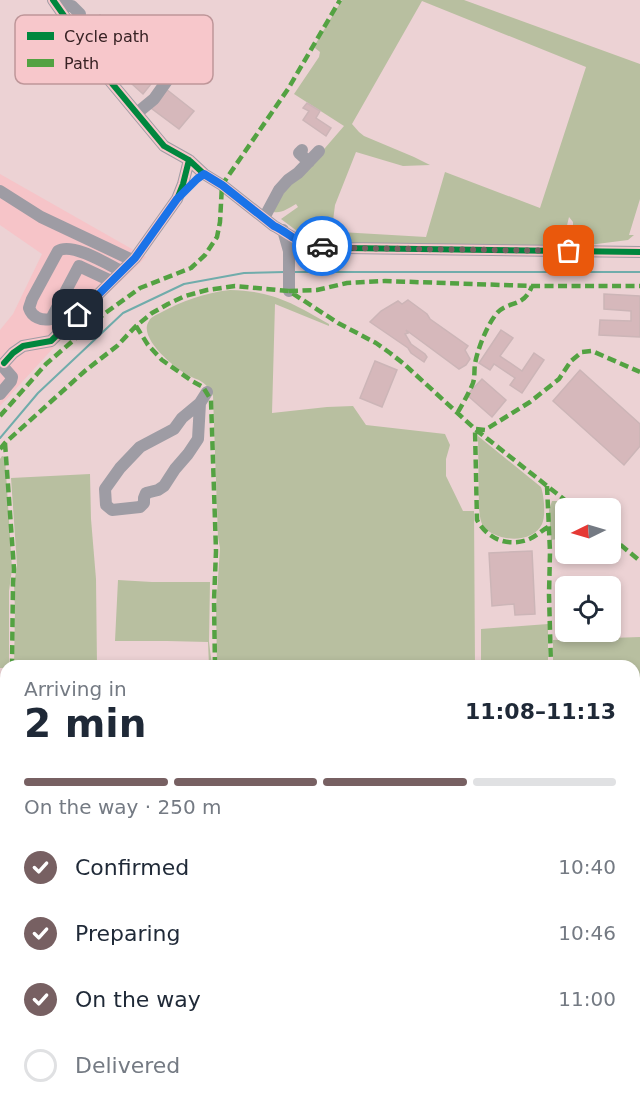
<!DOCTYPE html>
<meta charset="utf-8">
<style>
:root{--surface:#fff;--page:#f2f2f3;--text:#1f2937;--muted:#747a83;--line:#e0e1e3;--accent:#776062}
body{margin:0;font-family:"DejaVu Sans",sans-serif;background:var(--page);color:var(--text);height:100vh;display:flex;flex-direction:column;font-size:22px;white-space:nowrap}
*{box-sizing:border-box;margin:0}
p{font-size:20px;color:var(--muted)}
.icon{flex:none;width:33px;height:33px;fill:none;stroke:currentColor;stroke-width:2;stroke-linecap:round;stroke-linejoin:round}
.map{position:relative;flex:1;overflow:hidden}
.drawer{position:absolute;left:0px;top:660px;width:640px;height:450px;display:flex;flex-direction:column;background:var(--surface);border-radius:18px 18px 0 0;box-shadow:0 3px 9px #0003}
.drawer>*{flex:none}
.needle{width:39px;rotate:265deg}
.tools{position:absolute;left:555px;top:498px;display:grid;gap:12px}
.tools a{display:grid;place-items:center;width:66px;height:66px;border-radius:9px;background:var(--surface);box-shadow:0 3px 9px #0003;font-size:30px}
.pin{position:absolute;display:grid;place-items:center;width:51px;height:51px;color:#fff;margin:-26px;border-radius:12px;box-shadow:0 3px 9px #0006}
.courier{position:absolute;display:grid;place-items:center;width:60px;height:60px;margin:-30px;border:4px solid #1a73e8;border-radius:50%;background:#fff;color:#222;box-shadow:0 2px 8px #0007}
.overview em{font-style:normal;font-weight:600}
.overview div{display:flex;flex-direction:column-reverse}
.overview{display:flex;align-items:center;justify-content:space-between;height:102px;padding:0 24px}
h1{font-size:39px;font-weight:600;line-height:45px}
.bar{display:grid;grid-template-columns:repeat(4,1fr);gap:9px 6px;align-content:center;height:72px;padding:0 24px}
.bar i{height:8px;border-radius:4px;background:var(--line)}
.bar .current{background:var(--accent)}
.bar p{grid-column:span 4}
ol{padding:0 24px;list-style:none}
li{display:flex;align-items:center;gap:18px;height:66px}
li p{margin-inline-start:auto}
li .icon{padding:6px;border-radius:50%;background:var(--accent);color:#fff;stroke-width:4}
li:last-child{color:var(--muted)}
li i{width:33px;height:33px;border:3px solid var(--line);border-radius:50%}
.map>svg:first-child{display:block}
.built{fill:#f6c4c8}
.green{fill:#b8bfa0;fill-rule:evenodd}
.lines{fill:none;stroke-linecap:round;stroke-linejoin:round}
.stream{stroke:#70acab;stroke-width:2}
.building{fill:#d6b8bb;stroke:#ccb5b7;stroke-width:1.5}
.minor{stroke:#9e9ca4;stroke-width:12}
.quiet{stroke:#53a242;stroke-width:4.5;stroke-dasharray:9 4.5;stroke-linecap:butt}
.cycleway-casing{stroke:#f7c7cb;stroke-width:10}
.cycleway{stroke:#00873e;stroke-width:6}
.done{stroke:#776062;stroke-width:6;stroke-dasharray:0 10.8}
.route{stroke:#1a73e8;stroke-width:8}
.key{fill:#f7c7cb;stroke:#be9699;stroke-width:1.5}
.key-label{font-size:16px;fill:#382224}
</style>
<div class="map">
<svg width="640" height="1110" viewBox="0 0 640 1110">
<rect width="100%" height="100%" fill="#ecd2d4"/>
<path class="built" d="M0 174 146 257 68 332 0 406V330L13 314 42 254 0 225Z"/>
<path class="green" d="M342 0H464L640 64V199L629 235H634L628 240 573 247V222L569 217 565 234 566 246 339 243 297 231 281 219 298 207 296 204C287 209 280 215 270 211L289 186 300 177 344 126 294 94 319 57 320 52 315 48 316 43ZM422 1 586 67 540 208 445 172 426 237 340 232 332 229 335 205 356 152 403 166 430 165 414 157 364 136 359 132 352 124Z
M230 290C273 291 292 303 329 324V326L275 304 272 413 327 407 353 406 366 425 445 434 450 445 446 459V476L463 511H474L475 666H217L216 608 220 548 218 537 213 396C211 391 207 385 202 382 198 379 193 378 189 376 176 369 137 338 149 321 151 317 156 315 160 313 182 301 204 293 230 290Z
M478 436 541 487C544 495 546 516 542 524 533 544 497 542 484 527 480 522 480 515 479 509Z
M2 456 5 457 12 569 9 591V666H6V668H0V459Z
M90 474 91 519 96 579 97 666H14L15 610 14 585 17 565 11 478Z
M552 501H557L568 508H566L565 538 551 540 549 510Z
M118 580 152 582H210L209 642 212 666H209L208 642 167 641H115Z
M548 624V666H481V629Z
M640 637V751H635L634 666H553V640Z
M634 846H640V939H635Z
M0 858H6V1104H16V1110H0Z
M635 1032H640V1110H560V1104H634Z"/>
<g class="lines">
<path class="stream" d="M294 272H640
M0 438 38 393 123 313 184 284 244 273 285 272"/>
</g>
<path class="building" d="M84 14 90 22 100 15 118 38 109 45 129 71 122 76 77 19Z
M184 21 200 34 191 45 203 55 191 70 184 64 179 69 167 58 156 71 159 74 143 94 132 84 135 81 128 75 154 44 160 50Z
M166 89 194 111 179 129 151 108Z
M307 103 320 111 316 118 331 128 326 136 303 120 309 111 303 108Z
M604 294 640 296V337L599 335 600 320 631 321V311L604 309Z
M408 300 427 314 430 319 468 346 465 350 470 359 466 365 459 369 406 330 408 333 405 334 411 344 425 354 427 357 424 362 411 353 408 348 370 322 381 311 398 301 402 304Z
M501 330 513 338 500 356 522 371 534 353 544 360 522 393 510 385 515 378 494 364 490 370 479 363Z
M375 361 397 370 382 407 360 398Z
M580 370 640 424V446L624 465 553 401Z
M482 379 506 400 492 417 467 395Z
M532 551 535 614 515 615 514 604 492 606 489 553Z"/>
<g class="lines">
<path class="minor" d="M53 0 110 81 164 146 189 160 204 174 222 185 274 226C282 230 288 235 296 239 311 246 328 247 345 248L640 252
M57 6H72L80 14
M137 113 154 99 171 75
M302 150 299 153 309 162
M0 191 41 217 132 260
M264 218 279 190 288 180 298 173 319 151
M283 230 289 251V291
M111 281 79 266 51 319C41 321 32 317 29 308L32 299 58 251C72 242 107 264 121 271
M4 363 13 353 23 346 51 341 135 258 177 199 183 184 189 160
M0 394 11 381 12 377 5 369
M200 403 198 439 188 454 175 469 164 486 158 490 146 493 144 498V503L140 507 112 510 106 505 105 489 120 468 140 447 174 429 182 418 200 403 207 392"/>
<path class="quiet" d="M289 291 317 290 347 283 385 281 532 286H640
M136 326 148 345 162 360 192 381 203 387 211 400 216 551 214 601 215 666
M458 412C463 403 469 393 473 383 475 377 474 371 475 364 477 351 486 328 494 317 505 299 523 310 532 286
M0 416 46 364 104 314 140 288 191 268 205 255 217 237 220 222 222 185 288 89 340 0
M5 443 14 569 13 583 12 666
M0 449 5 443 86 370 117 346 136 326 152 313 168 304 185 296 207 290 235 286 278 290 289 291 338 323 376 343 390 353 404 364 475 429 575 508
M547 486 550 552 549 595 551 666
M548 527C541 531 534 538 527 540 506 547 487 538 477 520L475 429 485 430 530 402 559 379 571 361 582 352 592 351 640 372
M610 536 640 561
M285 1104V1110
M18 1110V1104
M556 1110V1104"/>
<defs>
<path id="cycleway" d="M53 0 110 81 164 146 189 160 204 174 222 185 274 226C282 230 288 235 296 239 311 246 328 247 345 248L640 252
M4 363 13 353 23 346 51 341 135 258 177 199 183 184 189 160"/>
</defs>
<use href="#cycleway" class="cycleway-casing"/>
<use href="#cycleway" class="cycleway"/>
</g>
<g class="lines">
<path class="done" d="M322 246 345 248 569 251"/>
<path class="route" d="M78 315 135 258 177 199 197 179 204 174 222 185 274 226C281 229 286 233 292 237 301 242 313 245 322 246"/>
</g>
<rect x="15" y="15" width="198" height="69" rx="9" class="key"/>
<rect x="27" y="32" width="27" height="8" fill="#00873e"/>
<rect x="27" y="59" width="27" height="8" fill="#53a242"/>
<g class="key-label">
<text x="64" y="42">Cycle path</text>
<text x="64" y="69">Path</text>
</g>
</svg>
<div class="tools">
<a><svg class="needle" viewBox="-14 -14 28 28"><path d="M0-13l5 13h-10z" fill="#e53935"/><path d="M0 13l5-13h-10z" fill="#747a83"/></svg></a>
<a><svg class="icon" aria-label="locate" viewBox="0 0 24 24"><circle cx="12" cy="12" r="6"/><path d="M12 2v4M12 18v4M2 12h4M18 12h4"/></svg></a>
</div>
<div class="pin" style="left:569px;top:251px;background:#ea580c"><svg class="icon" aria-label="bag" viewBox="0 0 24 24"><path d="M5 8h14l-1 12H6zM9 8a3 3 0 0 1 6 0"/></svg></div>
<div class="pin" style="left:78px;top:315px;background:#1f2937"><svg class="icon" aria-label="home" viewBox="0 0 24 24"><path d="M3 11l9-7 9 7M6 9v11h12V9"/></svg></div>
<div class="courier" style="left:322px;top:246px"><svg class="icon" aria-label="car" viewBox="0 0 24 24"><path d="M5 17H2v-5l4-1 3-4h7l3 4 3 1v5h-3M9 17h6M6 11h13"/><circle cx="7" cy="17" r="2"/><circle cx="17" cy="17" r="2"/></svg></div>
<section class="drawer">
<div class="overview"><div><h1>2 min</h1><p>Arriving in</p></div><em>11:08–11:13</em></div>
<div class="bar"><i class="current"></i><i class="current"></i><i class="current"></i><i></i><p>On the way · 250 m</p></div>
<ol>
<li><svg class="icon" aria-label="check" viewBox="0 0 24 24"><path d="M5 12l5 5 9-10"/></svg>Confirmed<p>10:40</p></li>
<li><svg class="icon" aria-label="check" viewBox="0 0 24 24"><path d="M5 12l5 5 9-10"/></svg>Preparing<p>10:46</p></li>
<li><svg class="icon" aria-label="check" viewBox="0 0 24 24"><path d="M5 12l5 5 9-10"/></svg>On the way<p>11:00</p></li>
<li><i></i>Delivered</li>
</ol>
</section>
</div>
